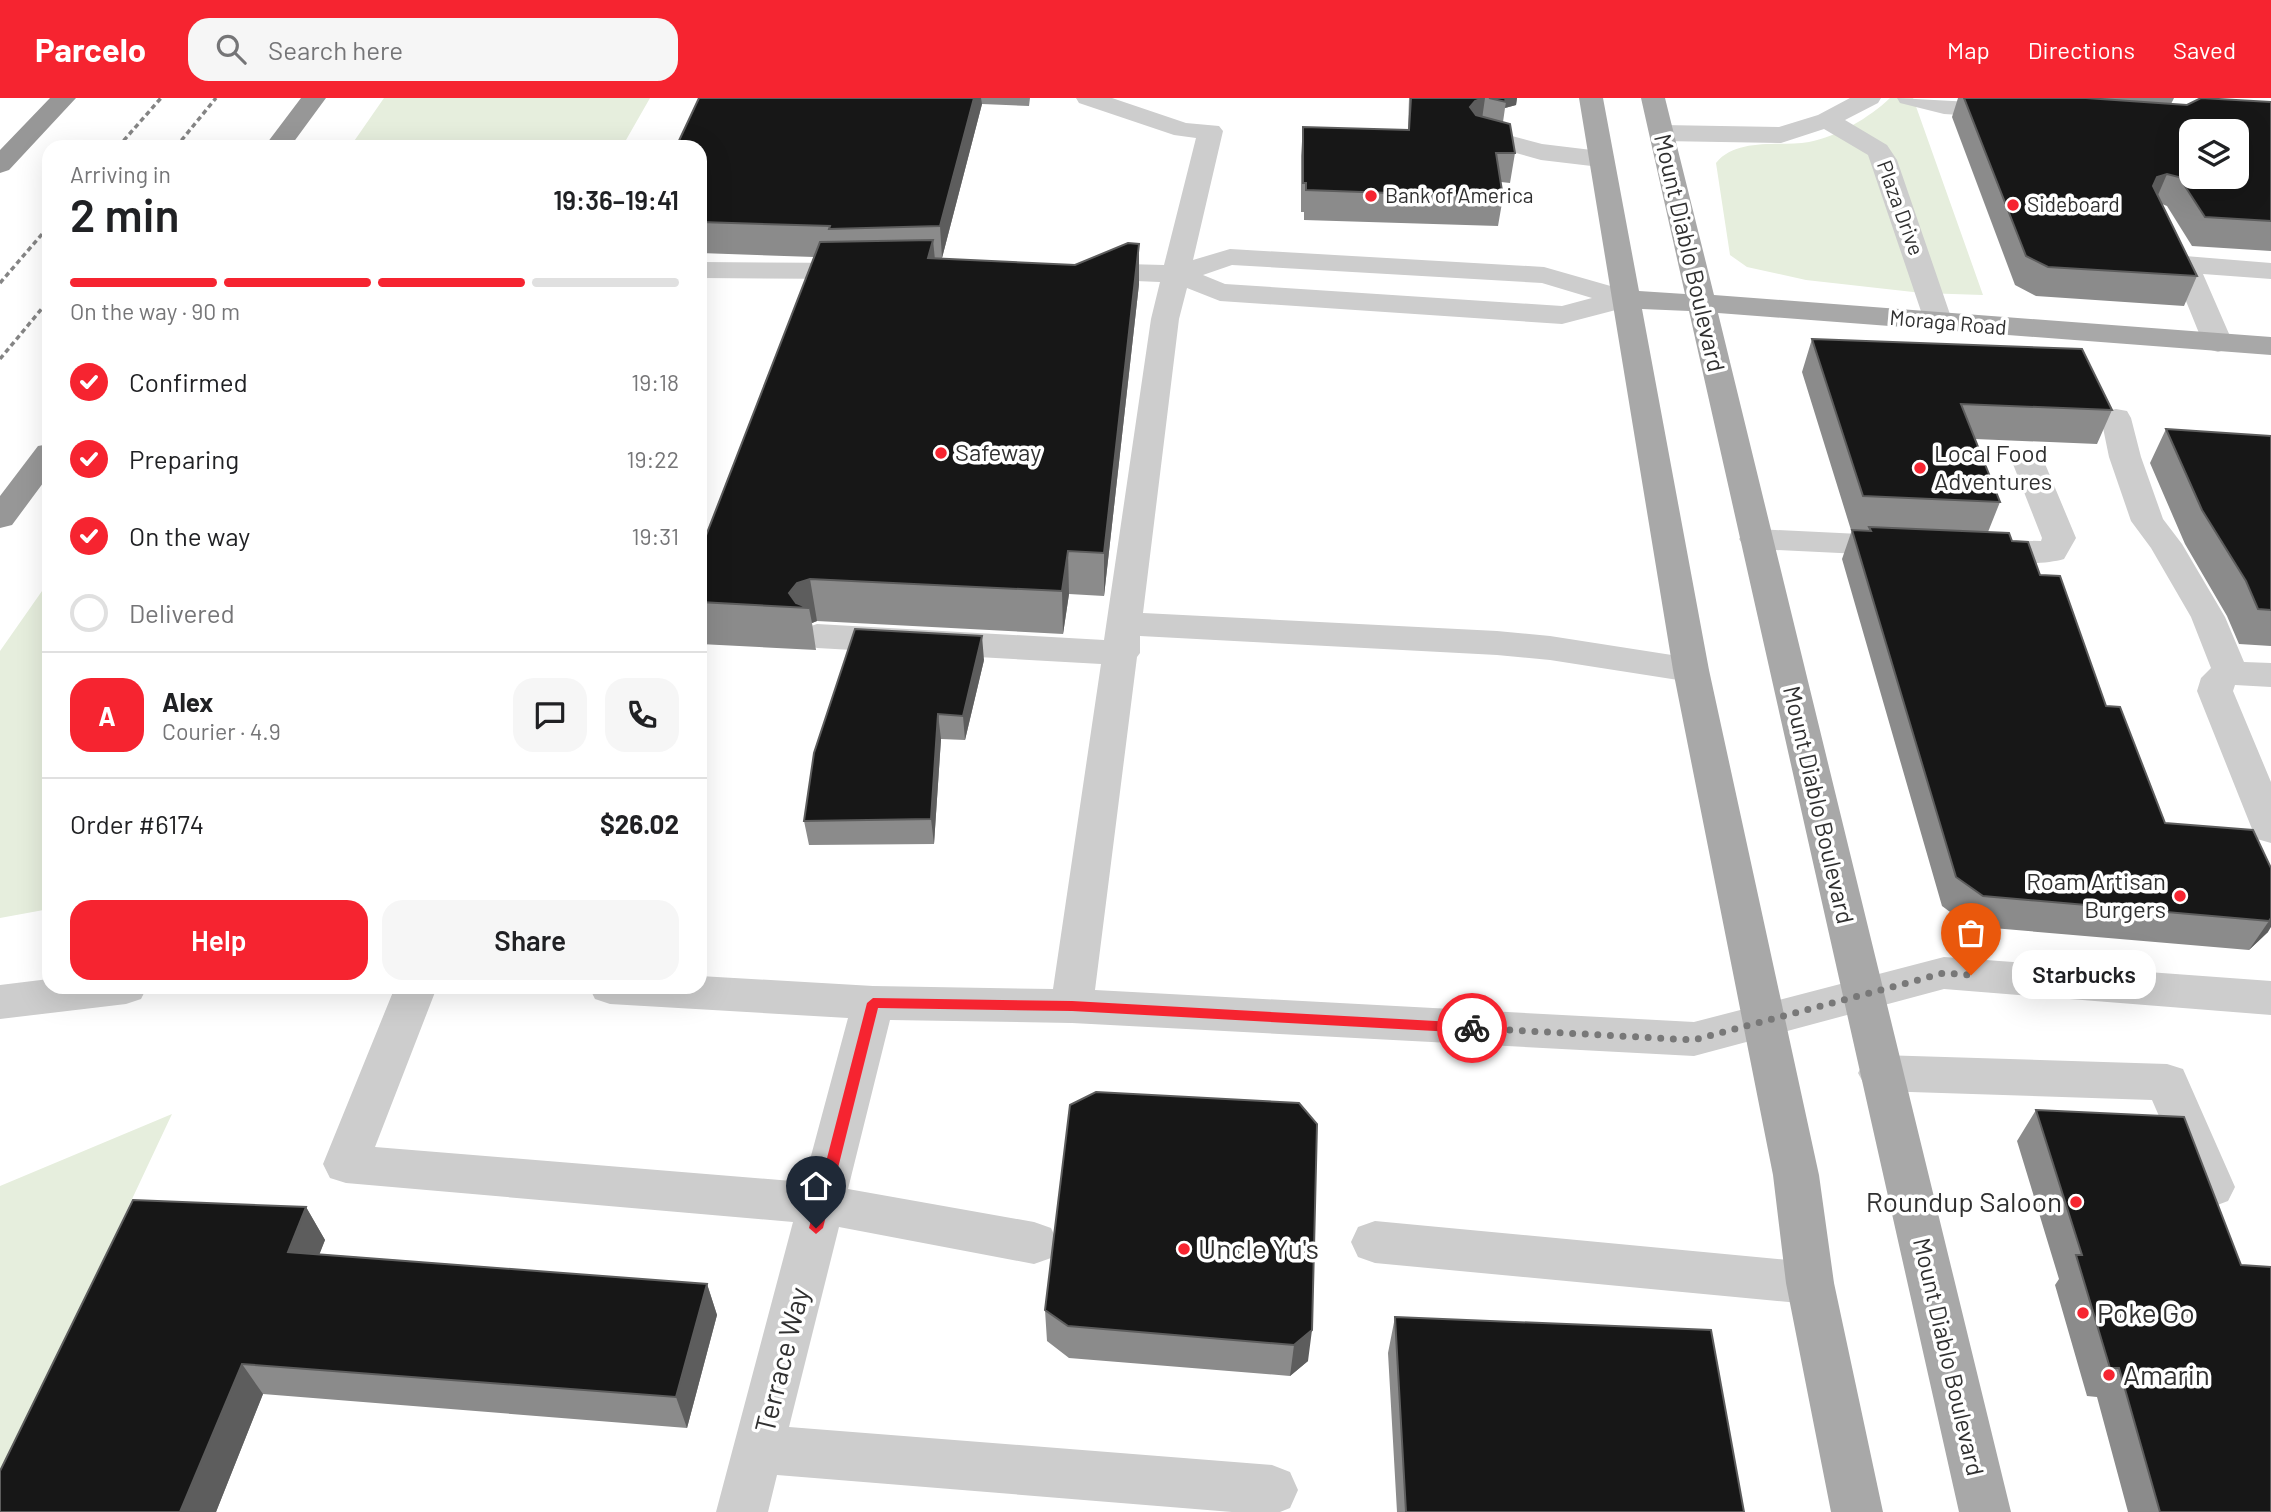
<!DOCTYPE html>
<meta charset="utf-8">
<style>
:root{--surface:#fff;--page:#f6f6f6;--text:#202124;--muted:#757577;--line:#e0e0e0;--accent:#f62430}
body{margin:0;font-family:Barlow,sans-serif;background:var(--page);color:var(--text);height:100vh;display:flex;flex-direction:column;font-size:26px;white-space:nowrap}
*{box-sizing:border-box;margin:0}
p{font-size:23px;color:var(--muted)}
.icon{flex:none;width:38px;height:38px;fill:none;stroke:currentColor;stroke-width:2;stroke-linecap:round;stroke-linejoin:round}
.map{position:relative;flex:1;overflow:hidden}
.drawer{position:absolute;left:42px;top:42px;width:665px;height:854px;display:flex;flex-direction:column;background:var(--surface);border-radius:21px;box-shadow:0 7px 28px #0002}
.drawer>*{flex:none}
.tools{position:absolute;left:2179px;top:21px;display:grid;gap:14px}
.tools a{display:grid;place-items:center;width:70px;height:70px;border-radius:14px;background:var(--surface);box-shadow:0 7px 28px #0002;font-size:35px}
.pin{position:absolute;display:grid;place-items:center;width:60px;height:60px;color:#fff;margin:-72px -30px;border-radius:50% 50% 50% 0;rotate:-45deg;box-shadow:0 0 7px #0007}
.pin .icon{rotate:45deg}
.courier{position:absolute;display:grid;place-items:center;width:70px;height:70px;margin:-35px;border:5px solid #f62430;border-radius:50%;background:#fff;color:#222;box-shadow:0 2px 9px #0007}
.bubble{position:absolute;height:49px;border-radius:21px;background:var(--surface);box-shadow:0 7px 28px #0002;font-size:23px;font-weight:600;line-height:49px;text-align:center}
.overview em{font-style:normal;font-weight:600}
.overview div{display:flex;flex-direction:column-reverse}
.overview{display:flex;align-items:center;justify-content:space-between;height:119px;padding:0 28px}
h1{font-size:46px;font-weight:600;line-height:52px}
.bar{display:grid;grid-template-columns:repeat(4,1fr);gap:10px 7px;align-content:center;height:84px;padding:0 28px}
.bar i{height:9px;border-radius:5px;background:var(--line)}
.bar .active{background:var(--accent)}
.bar p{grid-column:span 4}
.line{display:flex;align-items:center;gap:18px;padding:0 28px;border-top:2px solid var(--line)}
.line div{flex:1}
.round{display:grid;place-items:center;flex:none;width:74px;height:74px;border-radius:21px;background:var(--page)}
ol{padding:0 28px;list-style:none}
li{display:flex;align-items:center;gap:21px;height:77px}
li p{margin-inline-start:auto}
li .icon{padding:7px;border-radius:50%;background:var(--accent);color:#fff;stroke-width:4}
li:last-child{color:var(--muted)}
li i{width:38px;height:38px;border:4px solid var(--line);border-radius:50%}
.primary-button{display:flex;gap:14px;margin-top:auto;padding:14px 28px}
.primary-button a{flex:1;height:80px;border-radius:21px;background:var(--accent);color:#fff;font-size:28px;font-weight:600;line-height:80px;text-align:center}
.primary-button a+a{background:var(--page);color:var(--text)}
header{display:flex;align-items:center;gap:42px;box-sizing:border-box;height:98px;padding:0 35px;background:var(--accent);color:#fff}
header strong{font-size:33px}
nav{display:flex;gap:38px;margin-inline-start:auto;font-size:24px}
.search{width:490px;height:63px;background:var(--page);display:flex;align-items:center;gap:18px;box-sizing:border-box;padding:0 24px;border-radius:21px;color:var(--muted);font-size:26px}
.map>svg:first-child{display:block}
.green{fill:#e6eedd}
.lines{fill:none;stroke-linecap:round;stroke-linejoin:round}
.minor{fill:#cdcdcd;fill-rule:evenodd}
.major{fill:#a8a8a8;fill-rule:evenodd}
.highway{fill:#979797;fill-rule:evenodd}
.rail{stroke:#858585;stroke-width:3.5;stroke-dasharray:5 3.5;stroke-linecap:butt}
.wall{fill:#8b8b8b}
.shaded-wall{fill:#5d5d5d}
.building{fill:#171717;stroke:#5d5d5d;stroke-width:2;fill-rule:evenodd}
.route{fill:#f62430}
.done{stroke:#787878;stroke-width:7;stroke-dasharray:0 12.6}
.poi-dot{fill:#f62430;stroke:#fff;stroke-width:2.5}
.labels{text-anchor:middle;stroke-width:7;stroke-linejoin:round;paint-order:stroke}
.far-poi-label{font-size:21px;fill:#303030;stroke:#fff;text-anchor:start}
.far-street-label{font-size:21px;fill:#303030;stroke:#fff}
.street-label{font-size:24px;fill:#303030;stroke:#fff}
.poi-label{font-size:24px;fill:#303030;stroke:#fff;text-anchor:start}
.near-poi-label{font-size:28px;fill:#303030;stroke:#fff;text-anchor:start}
.near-street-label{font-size:28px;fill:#303030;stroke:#fff}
</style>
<header>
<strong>Parcelo</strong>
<div class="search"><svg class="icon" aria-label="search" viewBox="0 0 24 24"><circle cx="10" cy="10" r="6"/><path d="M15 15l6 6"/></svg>Search here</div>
<nav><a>Map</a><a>Directions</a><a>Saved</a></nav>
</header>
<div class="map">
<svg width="2271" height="1414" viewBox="0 0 2271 1414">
<rect width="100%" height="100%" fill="#fff"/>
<path class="green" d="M384 0H650L622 49H350Z
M1890 0H1913L1983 197 1922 195 1806 182 1747 169 1730 157 1716 65C1737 39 1779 49 1809 44 1838 38 1869 20 1890 0Z
M49 483V811L0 820V553Z
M172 1016 0 1382V1088Z"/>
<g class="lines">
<path class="minor" d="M1076 0H1112L1186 25 1219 28 1223 33 1193 162 1230 151 1544 169 1635 195 1639 201 1635 207 1562 226 1220 203 1187 190 1179 221 1143 515 1497 533 1550 538 1691 560 1704 564 1709 572 1704 580 1691 584 1550 562 1497 557 1140 538V555L1137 559 1095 892 1694 924 1944 859 2271 883V917L1944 891 1694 958 1072 925 890 922 848 1091 1034 1124 1051 1130 1058 1145 1051 1160 1034 1166 839 1129 789 1329 1272 1367 1290 1374 1298 1392 1290 1410 1280 1414H1232L777 1377 768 1414H716L793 1124 346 1085 330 1080 323 1066 395 889H437L375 1049 804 1084 848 920 610 906 595 901 589 889H700V878L873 888 1053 891 1101 566 817 550 805 546 799 538 805 530 817 526 1104 542 1151 221 1160 184 1087 181 1077 179 1073 173 1077 167 1087 165 1164 167 1196 40 1174 37 1079 5ZM1232 167 1542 185 1592 200 1562 208 1225 186 1203 177Z
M1850 0H1881L1878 5 1845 22 1887 47 1897 62 1953 225 1949 231 1939 234 1929 231 1925 225 1868 57 1824 31 1781 45 1662 43 1653 40 1649 35 1653 30 1662 27 1779 29 1818 17Z
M1897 0 2008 6 2017 8 2020 13 2017 18 2008 20 1944 16 1900 5Z
M1482 30 1542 46 1600 53 1609 56 1613 61 1609 66 1600 69 1541 62 1473 43 1469 38 1473 33Z
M2185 158 2271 165V181L2203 176 2233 245 2228 251 2218 254 2208 251 2203 245 2171 166 2175 160Z
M700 164 859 165 869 167 873 173 869 179 859 181 700 180Z
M2116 311 2127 313 2131 320 2141 359 2163 421 2182 446 2225 519 2244 564 2271 565V589L2235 587 2233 593 2271 684V745L2257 741 2252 731 2197 593 2201 580 2211 570 2191 519 2151 450 2131 423 2109 359 2101 320 2105 313Z
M2027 351 2038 354 2043 361 2076 440 2064 461C2040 468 1995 466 1970 459L1965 452 1970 445 1982 442 2041 443 2042 440 2011 361 2016 354Z
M1756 431 1901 438 1913 441 1918 448 1913 455 1901 458 1756 451 1744 448 1739 441 1744 434Z
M49 881V889H147L141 901 126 906 0 921V887Z
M1880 957 2167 966 2183 971 2235 1089 2228 1103 2212 1109 2196 1103 2152 1002 1880 993 1865 988 1858 975 1865 962Z
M1375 1123 1810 1164 1827 1170 1834 1185 1827 1200 1810 1206 1375 1165 1358 1159 1351 1144 1358 1129Z"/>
<path class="major" d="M1579 0H1603L1639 193 1685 196 1641 0H1665L1714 197 2271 239V257L1718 215 2011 1414H1959L1689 213 1642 211 1709 572 1819 1077 1834 1185 1883 1414H1831L1786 1185 1773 1077 1673 572Z"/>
<path class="highway" d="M50 0H76L9 72 0 75V52Z
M301 0H326L290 49H264Z
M49 346V377L12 427 0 430V398L38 348Z"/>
<path class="rail" d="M118 49 161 0
M176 49 216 0
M0 185 49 128
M0 261 49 202"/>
</g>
<path class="wall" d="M699 0H1030L1029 8 982 6 942 160 1139 186 1104 498 1069 496 1063 536 817 523 812 525 816 552 700 546V453L814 159 700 155V49Z
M1409 0H1517L1516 7 1505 10 1503 24 1515 55 1510 85 1501 84 1503 99 1498 128 1304 122V114H1301V58L1303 29 1408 32Z
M1958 0H2174L2171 6 2187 7 2271 4V153L2192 148 2167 108 2162 106 2197 178 2184 208 2036 198 2015 187 1952 19Z
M1812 241 2112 312 2097 346 1975 341 2000 404 1988 434 2012 443 2040 477 2165 725 2271 770 2268 834 2249 852 1969 828 1942 808 1842 461 1852 432H1851L1802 274Z
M2166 331 2271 338V548L2239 546 2227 518 2185 446 2150 365Z
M984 562 965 642 941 641 934 746 809 747 804 723Z
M1096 994 1308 1263 1290 1278 1069 1260 1047 1243 1045 1212Z
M2036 1012 2271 1414H2128L2097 1299 2087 1298 2055 1187 2059 1181 2017 1043Z
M306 1109 325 1142 319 1156 707 1186 717 1217 687 1330 263 1296 216 1414H0Z
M1395 1219 1744 1414H1397L1388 1255Z"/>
<path class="shaded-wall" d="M974 0H981L982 6 942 160 940 128Z
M1483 0H1485L1481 28 1470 9 1475 3Z
M1500 0H1517L1516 7 1505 10 1506 4Z
M2167 76 2155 104 2145 108 2157 79Z
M933 142 937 182 928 160Z
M1139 146V186L1104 498V455Z
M1068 453 1069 496 1063 536 1062 493Z
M810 481 817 523 812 525 809 510 791 509 789 495 797 485Z
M982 538 984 562 965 642 963 618Z
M938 616 941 641 934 746 931 721Z
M2271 820V829L2268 834 2249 852Z
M306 1109 325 1142 308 1186 288 1154Z
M707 1186 717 1217 687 1330 676 1299Z
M1312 1232 1308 1263 1290 1278 1294 1247Z
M242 1266 263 1296 216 1414H180Z"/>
<path class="building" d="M699 0H974L940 128 829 131 830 128 700 124V49H676Z
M1411 0H1483L1475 3 1470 9 1476 17 1510 26 1515 55H1496L1503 99 1306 92V85H1303V29L1409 32Z
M1489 0H1505L1506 4Z
M1964 0H2086L2187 7 2201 0 2271 4V123L2205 119 2179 79 2167 76 2157 79 2153 88 2197 178 2048 169 2026 158ZM2191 33H2236V79H2191Z
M933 142 928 160 1075 167 1128 145 1139 146 1104 455 1068 453 1062 493 810 481 797 485 789 495 796 505 809 510 700 504V453L820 144Z
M1812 241 2082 251 2112 312 1961 306 2000 404 1863 398Z
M2166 331 2271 338V512L2258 511 2246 483 2202 412Z
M1869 429 2009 435 2012 443 2028 444 2040 477 2060 478 2106 608 2120 609 2165 725 2253 732 2271 770V820L2269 823 1983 798 1956 779 1852 432 1871 433Z
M855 531 982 538 963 618 938 616 931 721 804 723 814 655Z
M1096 994 1299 1005 1317 1026 1312 1232 1294 1247 1068 1228 1045 1212 1070 1007Z
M2036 1012 2184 1019 2241 1167 2271 1169V1414H2160L2119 1270H2110L2076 1157H2082Z
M133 1102 306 1109 288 1154 707 1186 676 1299 242 1266 180 1414H0V1373Z
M1395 1219 1711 1232 1744 1414H1406Z"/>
<path class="route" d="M873 900 1072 903 1472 925 1478 930 1472 935 1072 913 878 910 823 1130 816 1136 809 1130 867 905Z"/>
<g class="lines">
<path class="done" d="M1472 930 1694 942 1944 875 1971 877"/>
</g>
<g class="poi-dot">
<circle cx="1371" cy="98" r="7"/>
<circle cx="2013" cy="107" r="7"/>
<circle cx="941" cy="355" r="7"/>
<circle cx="1920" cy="370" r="7"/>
<circle cx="2180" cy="798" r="7"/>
<circle cx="2076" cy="1104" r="7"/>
<circle cx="1184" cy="1151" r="7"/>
<circle cx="2083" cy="1215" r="7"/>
<circle cx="2109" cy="1277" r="7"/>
</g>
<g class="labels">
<g class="far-poi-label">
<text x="1385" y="105">Bank of America</text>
<text x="2027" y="114">Sideboard</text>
</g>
<g class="far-street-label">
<text transform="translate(1900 110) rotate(70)" y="7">Plaza Drive</text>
<text transform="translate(1948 225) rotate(5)" y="7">Moraga Road</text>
</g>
<g class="street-label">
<text transform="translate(1689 155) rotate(77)" y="8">Mount Diablo Boulevard</text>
<text transform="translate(1818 707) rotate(77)" y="8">Mount Diablo Boulevard</text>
<text transform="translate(1948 1259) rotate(77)" y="8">Mount Diablo Boulevard</text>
</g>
<g class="poi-label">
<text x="955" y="363">Safeway</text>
<text x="1934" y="364">Local Food<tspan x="1934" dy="28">Adventures</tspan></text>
<text x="2166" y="792" text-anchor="end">Roam Artisan<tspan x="2166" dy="28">Burgers</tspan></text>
</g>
<g class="near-poi-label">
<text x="2062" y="1114" text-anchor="end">Roundup Saloon</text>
<text x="1198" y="1161">Uncle Yu's</text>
<text x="2097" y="1225">Poke Go</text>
<text x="2123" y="1287">Amarin</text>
</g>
<g class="near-street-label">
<text transform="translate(782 1262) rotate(-76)" y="10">Terrace Way</text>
</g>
</g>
</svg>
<div class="tools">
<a><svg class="icon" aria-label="layers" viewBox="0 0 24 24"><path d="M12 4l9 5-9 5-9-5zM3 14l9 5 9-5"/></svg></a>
</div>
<div class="pin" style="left:1971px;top:877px;background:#ea580c"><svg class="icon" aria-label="bag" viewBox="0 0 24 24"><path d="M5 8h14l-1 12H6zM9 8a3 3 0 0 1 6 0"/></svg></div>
<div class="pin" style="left:816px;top:1130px;background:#1f2937"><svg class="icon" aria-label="home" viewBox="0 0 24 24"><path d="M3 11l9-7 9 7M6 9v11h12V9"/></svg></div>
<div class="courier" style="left:1472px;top:930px"><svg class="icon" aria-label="bike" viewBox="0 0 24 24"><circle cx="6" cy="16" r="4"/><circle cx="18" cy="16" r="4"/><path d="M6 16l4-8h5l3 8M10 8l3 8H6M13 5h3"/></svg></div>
<div class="bubble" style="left:2012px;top:852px;width:144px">Starbucks</div>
<section class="drawer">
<div class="overview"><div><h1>2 min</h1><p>Arriving in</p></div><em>19:36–19:41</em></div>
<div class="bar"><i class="active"></i><i class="active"></i><i class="active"></i><i></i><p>On the way · 90 m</p></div>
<ol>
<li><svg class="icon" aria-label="check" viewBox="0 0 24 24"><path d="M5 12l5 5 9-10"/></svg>Confirmed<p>19:18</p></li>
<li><svg class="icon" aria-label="check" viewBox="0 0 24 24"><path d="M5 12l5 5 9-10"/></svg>Preparing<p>19:22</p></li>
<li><svg class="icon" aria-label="check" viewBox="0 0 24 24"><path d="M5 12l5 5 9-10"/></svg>On the way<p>19:31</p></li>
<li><i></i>Delivered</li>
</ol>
<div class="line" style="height:126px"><b class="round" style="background:var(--accent);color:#fff">A</b><div><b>Alex</b><p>Courier · 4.9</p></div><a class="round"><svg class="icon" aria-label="chat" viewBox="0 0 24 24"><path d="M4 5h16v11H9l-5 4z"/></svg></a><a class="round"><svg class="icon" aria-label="phone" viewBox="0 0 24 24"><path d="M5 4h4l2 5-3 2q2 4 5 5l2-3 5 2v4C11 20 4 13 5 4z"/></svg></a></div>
<div class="line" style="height:91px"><div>Order #6174</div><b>$26.02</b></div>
<div class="primary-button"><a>Help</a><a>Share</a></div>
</section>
</div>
